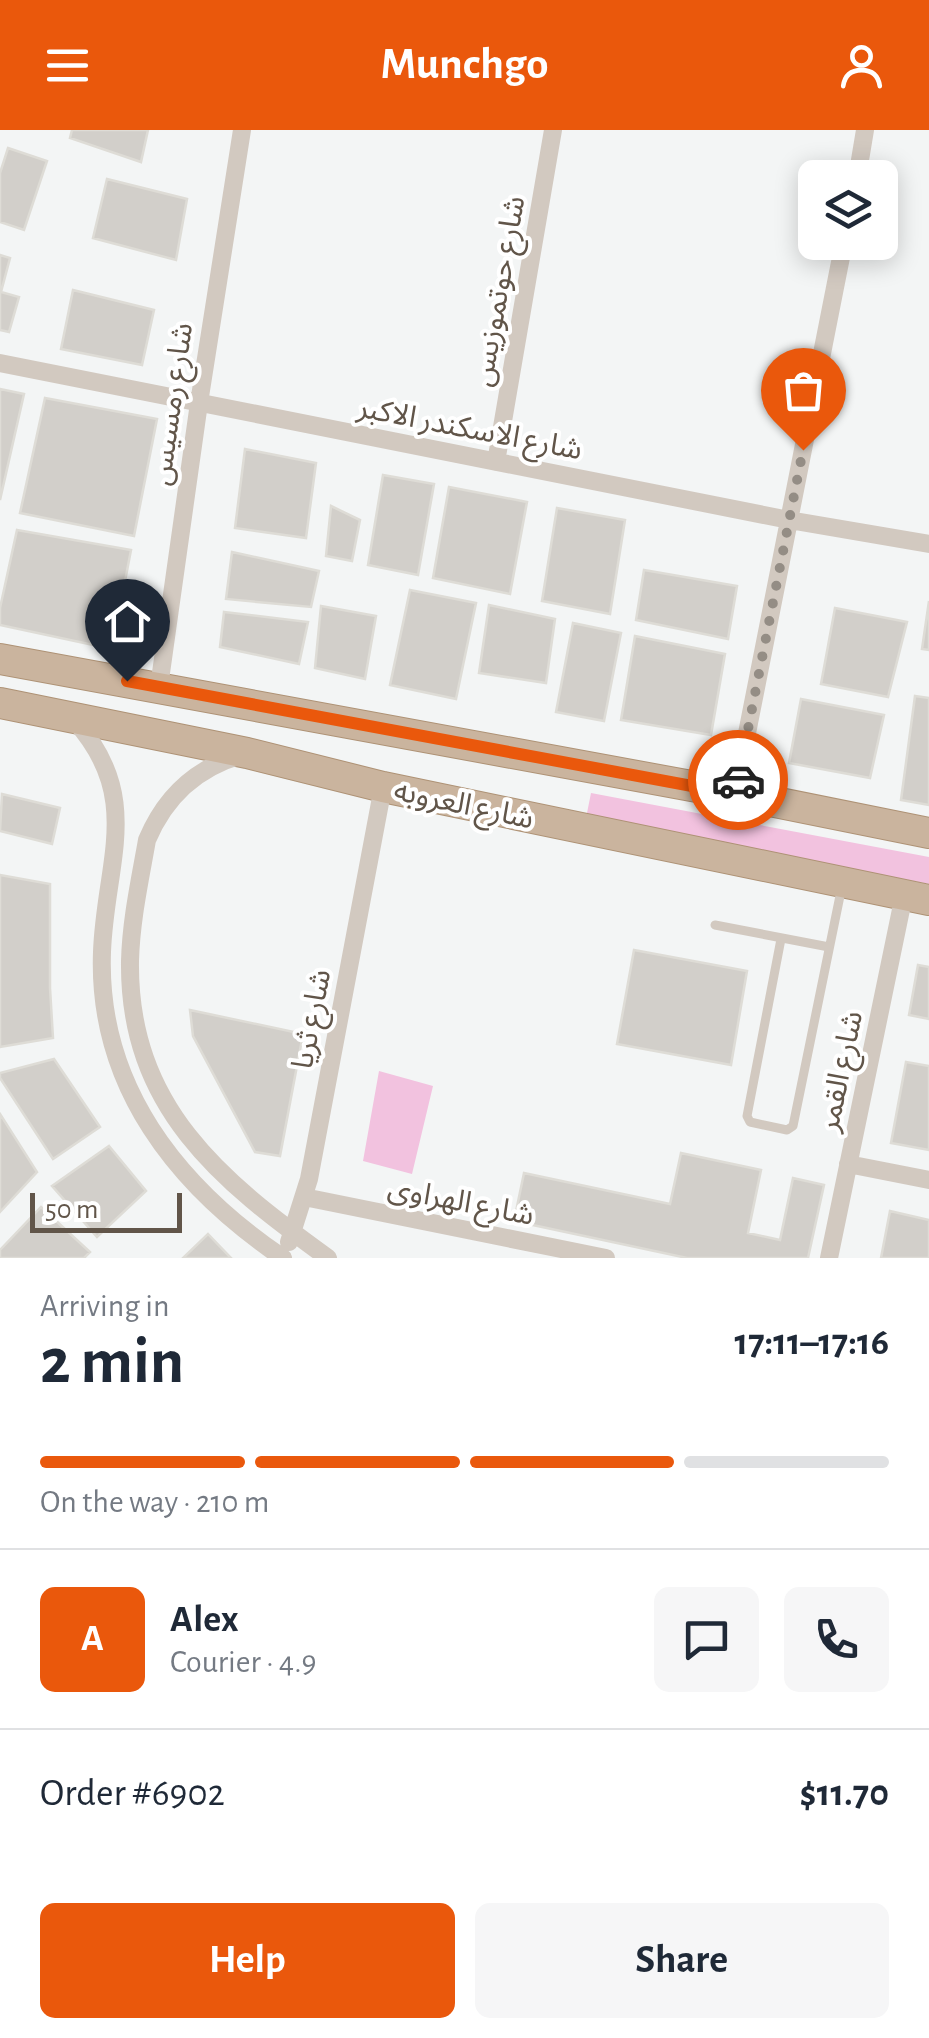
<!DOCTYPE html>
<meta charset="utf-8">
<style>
:root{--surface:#fff;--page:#f6f6f7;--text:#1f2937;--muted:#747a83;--line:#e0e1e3;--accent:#ea580c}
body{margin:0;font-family:"Alegreya Sans","Noto Sans Arabic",sans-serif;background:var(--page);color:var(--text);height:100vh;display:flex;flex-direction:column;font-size:38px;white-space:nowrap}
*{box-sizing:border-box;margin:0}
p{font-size:32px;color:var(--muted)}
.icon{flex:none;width:55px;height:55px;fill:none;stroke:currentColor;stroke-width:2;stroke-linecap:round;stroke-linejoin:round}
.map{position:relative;height:1128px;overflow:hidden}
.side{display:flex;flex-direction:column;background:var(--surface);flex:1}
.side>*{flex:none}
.controls{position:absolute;left:798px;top:30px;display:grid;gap:20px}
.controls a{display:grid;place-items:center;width:100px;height:100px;border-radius:15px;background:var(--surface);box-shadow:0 5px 25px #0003;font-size:50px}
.scale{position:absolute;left:30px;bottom:25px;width:152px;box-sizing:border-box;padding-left:10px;border:5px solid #615549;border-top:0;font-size:28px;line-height:35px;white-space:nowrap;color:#615549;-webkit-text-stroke:8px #fff;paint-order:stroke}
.pin{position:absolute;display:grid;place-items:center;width:85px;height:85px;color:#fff;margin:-102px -42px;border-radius:50% 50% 50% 0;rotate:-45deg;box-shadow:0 0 10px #0007}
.pin .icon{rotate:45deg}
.courier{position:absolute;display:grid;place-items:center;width:100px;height:100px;margin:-50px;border:8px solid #ea580c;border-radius:50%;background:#fff;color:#222;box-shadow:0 2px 12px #0007}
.headline em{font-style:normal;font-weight:600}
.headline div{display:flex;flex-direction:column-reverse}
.headline{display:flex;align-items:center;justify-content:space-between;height:170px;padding:0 40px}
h1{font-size:65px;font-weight:600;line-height:75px}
.bar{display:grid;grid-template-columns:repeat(4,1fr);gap:15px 10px;align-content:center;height:120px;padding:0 40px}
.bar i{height:12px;border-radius:8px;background:var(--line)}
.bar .current{background:var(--accent)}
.bar p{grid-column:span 4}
.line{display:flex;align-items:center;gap:25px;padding:0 40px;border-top:2px solid var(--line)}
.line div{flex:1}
.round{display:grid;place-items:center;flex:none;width:105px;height:105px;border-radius:15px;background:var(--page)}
.primary-button{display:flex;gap:20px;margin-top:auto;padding:20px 40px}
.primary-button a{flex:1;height:115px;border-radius:15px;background:var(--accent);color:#fff;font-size:40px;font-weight:600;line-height:115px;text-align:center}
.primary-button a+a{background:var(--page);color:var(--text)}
header{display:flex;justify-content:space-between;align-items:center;height:130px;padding:0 40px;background:var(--accent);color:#fff;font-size:45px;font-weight:600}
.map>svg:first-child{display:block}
.green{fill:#f2c2df}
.building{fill:#d2cfca;stroke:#dedcd6;stroke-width:2.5}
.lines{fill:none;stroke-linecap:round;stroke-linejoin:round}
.trunk-casing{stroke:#ae9275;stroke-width:32}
.service{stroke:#d2c9c0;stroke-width:9}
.minor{stroke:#d2c9c0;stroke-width:18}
.trunk{stroke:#cab49e;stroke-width:30}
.done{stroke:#948d85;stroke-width:10;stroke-dasharray:0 18}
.route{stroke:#ea580c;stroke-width:12}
.labels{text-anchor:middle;stroke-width:8;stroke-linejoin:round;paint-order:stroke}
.street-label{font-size:30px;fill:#615549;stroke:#fff}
</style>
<header><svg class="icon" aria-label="menu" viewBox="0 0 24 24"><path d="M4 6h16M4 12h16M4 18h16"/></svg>Munchgo<svg class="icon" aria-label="person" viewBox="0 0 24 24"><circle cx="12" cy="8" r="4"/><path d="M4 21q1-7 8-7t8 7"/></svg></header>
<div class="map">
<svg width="929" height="1128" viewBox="0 0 929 1128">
<rect width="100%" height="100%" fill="#f3f5f5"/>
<path class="green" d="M591 663 929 727V754L586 688Z
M379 941 433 956 412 1044 363 1031Z"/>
<path class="building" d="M72 0H148L141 32 70 8Z
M8 18 47 31 24 100 0 92V43Z
M107 49 187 69 176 130 93 108Z
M0 125 10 128 1 162 19 167 9 202 0 200Z
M73 160 154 180 142 235 61 219Z
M0 259 24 264 0 370Z
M45 268 157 289 134 406 20 383Z
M245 319 316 333 306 408 235 398Z
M383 345 434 354 418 445 368 435Z
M449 357 527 372 510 464 433 448Z
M331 376 360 390 352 431 326 426Z
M557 378 625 390 610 484 542 471Z
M17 400 131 420 112 519 0 495V478Z
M232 422 319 441 311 477 226 469Z
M644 440 737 456 728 509 636 490Z
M410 460 476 473 456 569 390 555Z
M929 471V520L922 519Z
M489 475 555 489 546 553 479 543Z
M321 476 376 486 365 549 315 538Z
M835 478 907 492 888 567 821 554Z
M224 482 308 492 299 534 220 517Z
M573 493 621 503 604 591 556 582Z
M635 506 725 524 711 605 621 590Z
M915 566 929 568V675L901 670Z
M801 569 884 585 870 648 789 633Z
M2 664 60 678 52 714 0 701Z
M0 745 50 754V858L53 908 0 917Z
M634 820 747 841 731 935 617 914Z
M918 835 929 837V889L909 885Z
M190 880 303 904 280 1026 255 1022 193 906Z
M54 929 100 997 53 1029 0 948V943Z
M906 932 929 936V1020L891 1013Z
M0 984 37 1042 0 1082Z
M109 1016 146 1061 97 1107 52 1056Z
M681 1023 761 1040 748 1103 780 1110 793 1048 824 1055 808 1128H687L514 1091 524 1043 670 1074Z
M41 1077 90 1122 84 1128H0V1120Z
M890 1081 929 1090V1128H881Z
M208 1104 231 1128H183Z"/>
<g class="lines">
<defs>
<path id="trunk" d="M0 529 735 664 929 703
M0 573 247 623 383 657 929 770"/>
</defs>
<use href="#trunk" class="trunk-casing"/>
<path class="service" d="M715 795 829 817
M781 809 747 986 750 992 787 1000 793 996 842 756"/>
<path class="minor" d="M857 48 865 0
M0 233 789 390 929 414
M496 332 553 0
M159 557 199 273 242 0
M75 591C144 668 105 733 102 822 97 956 177 1056 283 1128
M241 625C196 638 165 667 147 710 140 750 131 790 130 831 128 977 221 1051 328 1128
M735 664 844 112
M848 1034 929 1050
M304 1067 606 1128
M289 1112 309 1049 383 657
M829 1128 904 765"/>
<use href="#trunk" class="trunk"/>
</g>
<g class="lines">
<path class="done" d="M738 650 803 320"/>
<path class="route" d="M127 551 735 664 738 650"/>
</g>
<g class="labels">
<g class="street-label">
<text transform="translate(498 161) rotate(-80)" y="10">شارع حوتموزيس</text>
<text transform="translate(171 274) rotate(-82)" y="10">شارع رمسيس</text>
<text transform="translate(470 298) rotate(11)" y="10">شارع الاسكندر الاكبر</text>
<text transform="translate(464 674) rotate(12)" y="10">شارع العروبه</text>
<text transform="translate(311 889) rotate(-79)" y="10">شارع ثريا</text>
<text transform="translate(840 941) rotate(-78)" y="10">شارع القمر</text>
<text transform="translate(461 1071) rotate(11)" y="10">شارع الهراوى</text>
</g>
</g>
</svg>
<div class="controls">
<a><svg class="icon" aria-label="layers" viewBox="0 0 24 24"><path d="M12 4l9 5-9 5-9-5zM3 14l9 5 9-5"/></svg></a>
</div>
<div class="scale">50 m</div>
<div class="pin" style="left:803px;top:320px;background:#ea580c"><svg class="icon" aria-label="bag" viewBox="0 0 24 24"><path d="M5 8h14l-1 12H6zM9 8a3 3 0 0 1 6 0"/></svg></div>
<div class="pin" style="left:127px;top:551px;background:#1f2937"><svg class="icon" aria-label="home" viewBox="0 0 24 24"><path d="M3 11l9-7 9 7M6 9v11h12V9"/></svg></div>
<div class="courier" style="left:738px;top:650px"><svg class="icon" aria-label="car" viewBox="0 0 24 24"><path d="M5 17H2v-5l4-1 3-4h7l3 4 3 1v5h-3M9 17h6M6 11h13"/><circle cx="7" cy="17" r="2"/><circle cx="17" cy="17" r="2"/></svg></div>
</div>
<section class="side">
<div class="headline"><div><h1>2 min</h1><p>Arriving in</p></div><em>17:11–17:16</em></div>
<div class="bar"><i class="current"></i><i class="current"></i><i class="current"></i><i></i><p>On the way · 210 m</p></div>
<div class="line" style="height:180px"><b class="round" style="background:var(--accent);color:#fff">A</b><div><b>Alex</b><p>Courier · 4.9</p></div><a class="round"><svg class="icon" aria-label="chat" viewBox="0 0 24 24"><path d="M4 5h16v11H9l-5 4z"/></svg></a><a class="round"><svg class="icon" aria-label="phone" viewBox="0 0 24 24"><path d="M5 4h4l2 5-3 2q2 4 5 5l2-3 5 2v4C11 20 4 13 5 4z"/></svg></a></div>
<div class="line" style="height:130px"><div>Order #6902</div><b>$11.70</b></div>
<div class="primary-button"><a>Help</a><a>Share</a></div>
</section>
